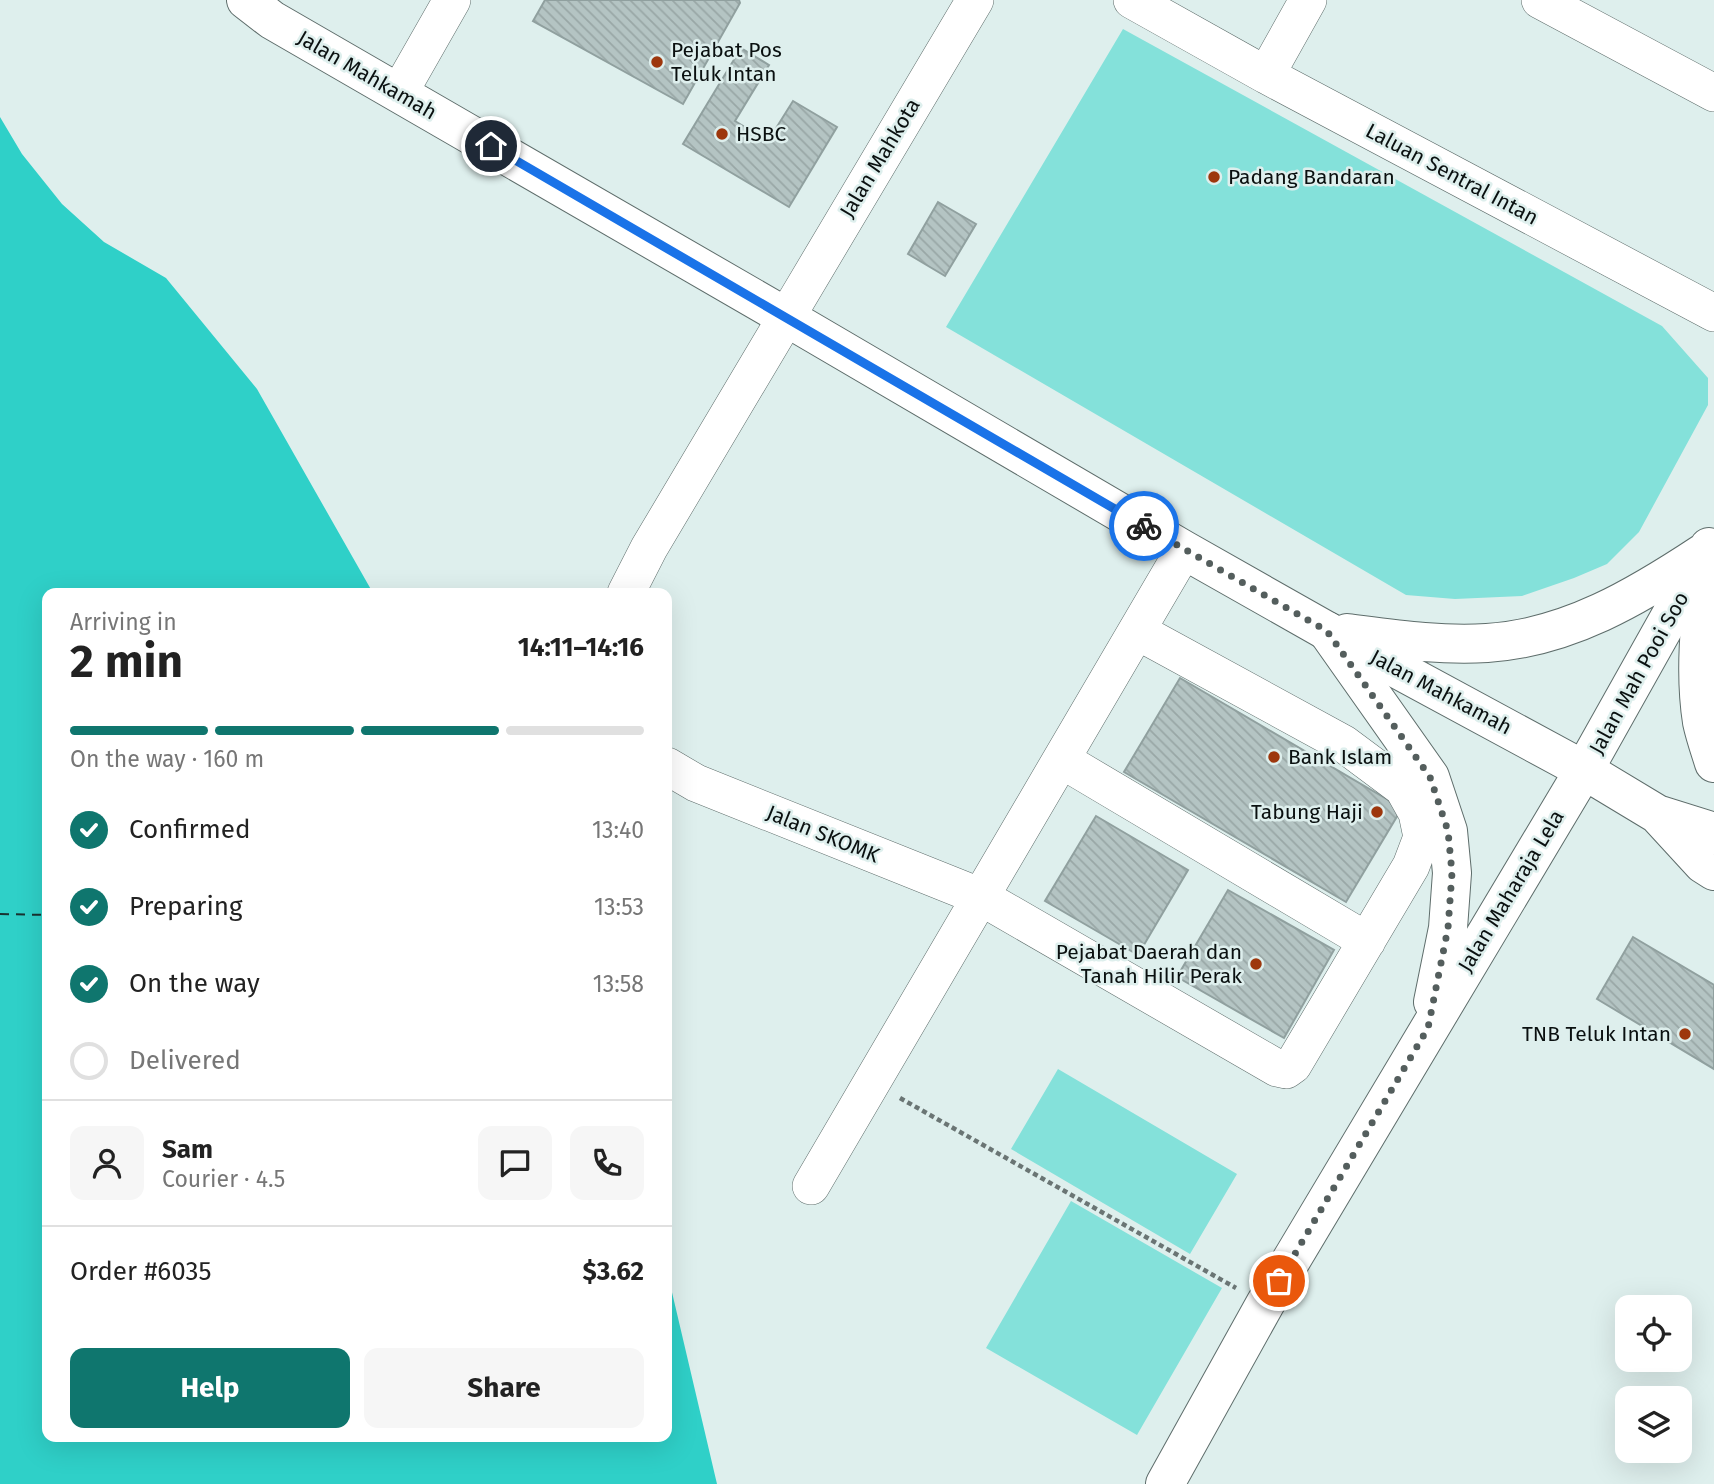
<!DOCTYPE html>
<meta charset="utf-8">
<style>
:root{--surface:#fff;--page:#f6f6f6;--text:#222;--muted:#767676;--line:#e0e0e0;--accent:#0f766e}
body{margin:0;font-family:"Fira Sans",sans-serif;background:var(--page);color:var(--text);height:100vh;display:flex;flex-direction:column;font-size:26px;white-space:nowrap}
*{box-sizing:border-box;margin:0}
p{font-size:23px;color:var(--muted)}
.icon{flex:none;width:38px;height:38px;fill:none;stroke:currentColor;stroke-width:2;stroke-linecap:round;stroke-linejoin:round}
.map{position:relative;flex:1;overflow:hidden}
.drawer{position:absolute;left:42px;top:588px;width:630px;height:854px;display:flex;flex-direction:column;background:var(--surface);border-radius:14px;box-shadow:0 7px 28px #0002}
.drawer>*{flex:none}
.controls{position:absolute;left:1615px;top:1295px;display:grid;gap:14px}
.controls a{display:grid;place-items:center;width:77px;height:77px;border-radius:14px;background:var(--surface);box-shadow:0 7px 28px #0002;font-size:35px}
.pin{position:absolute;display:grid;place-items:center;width:60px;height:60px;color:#fff;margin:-30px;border:4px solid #fff;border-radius:50%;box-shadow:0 2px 7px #0007}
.courier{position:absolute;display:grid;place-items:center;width:70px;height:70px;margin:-35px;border:5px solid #1a73e8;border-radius:50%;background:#fff;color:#222;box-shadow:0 2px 9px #0007}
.overview em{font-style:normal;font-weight:700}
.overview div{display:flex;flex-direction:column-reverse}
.overview{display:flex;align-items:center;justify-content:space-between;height:119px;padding:0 28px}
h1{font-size:46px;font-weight:700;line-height:52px}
.bar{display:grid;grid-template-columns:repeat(4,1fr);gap:10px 7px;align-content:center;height:84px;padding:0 28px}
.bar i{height:9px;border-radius:5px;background:var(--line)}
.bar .active{background:var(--accent)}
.bar p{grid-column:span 4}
.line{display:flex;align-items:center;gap:18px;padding:0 28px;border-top:2px solid var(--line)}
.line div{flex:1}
.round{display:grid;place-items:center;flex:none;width:74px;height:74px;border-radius:14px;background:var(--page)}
ol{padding:0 28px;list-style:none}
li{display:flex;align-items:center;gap:21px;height:77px}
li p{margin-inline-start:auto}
li .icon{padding:7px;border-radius:50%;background:var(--accent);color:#fff;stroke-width:4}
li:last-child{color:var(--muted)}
li i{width:38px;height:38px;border:4px solid var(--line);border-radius:50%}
.cta{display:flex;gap:14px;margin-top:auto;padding:14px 28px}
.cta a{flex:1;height:80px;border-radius:14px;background:var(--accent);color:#fff;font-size:28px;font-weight:700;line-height:80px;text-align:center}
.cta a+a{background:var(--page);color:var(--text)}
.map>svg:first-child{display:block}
.park{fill:#84e1da}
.water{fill:#2fd0c8}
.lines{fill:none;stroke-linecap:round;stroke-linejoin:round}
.ferry{stroke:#193230;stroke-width:2;stroke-dasharray:9 7;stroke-linecap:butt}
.building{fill:url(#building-back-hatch);stroke:#90a09f;stroke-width:2}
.minor-casing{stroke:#5e6d6b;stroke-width:38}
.major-casing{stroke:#5e6d6b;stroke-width:40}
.highway-casing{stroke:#5e6d6b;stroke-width:40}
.path{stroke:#6a7574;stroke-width:4.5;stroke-dasharray:5 3.5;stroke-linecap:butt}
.minor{stroke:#fff;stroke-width:37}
.major{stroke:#fff;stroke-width:38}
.highway{stroke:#fff;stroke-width:38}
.done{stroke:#545e5d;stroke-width:7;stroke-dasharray:0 12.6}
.route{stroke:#1a73e8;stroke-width:9}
.poi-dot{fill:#9d370d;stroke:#deefed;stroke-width:2.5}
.labels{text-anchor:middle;stroke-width:5;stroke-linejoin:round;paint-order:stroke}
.poi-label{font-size:21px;fill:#0a1010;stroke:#deefed;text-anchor:start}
.street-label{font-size:21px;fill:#0a1010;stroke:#deefed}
</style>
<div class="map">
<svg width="1714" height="1484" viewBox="0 0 1714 1484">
<defs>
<pattern id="building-back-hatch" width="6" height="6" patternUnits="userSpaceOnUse" patternTransform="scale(1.75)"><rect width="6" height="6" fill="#b4c4c3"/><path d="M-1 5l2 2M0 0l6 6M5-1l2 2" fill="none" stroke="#99a7a6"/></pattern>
</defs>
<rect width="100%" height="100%" fill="#deefed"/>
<path class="park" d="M1123 29 1662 326 1708 378V405L1639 532 1607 564 1574 578 1522 596 1455 599 1406 595 946 327Z
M1058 1069 1237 1174 1190 1254 1011 1149Z
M1071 1201 1222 1288 1137 1435 986 1348Z"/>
<path class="water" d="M0 117 22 154 62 204 104 242 166 278 257 389 373 593H47V1437H667V1271L717 1484H0Z"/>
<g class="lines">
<path class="ferry" d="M0 914 47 915"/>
</g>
<path class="building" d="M545 0H739L740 3 683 104 533 21Z
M741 48 769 65 735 121 768 141 793 101 837 127 789 207 683 144Z
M938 202 976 224 945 276 908 254Z
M1180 678 1402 808 1346 902 1124 772Z
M1096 816 1188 870 1138 955 1045 901Z
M1228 890 1334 950 1284 1038 1177 977Z
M1633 937 1714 985V1069L1597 999Z"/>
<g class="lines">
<defs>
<path id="minor" d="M1132 0 1266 75
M1308 0 1266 75 1714 313
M1540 0 1714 93
M399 93 452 0
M626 593 649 548 975 0
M1062 760 1367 941
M667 766 696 783 981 897 1277 1068 1286 1070 1293 1065 1411 866 1422 837 1417 813 1403 788 1344 744 1137 631
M811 1186 1184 550"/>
<path id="major" d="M246 0 272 20 786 317 1184 550 1327 631 1584 770 1709 547
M1347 633C1394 639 1440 646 1487 643 1568 638 1638 596 1703 553"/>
<path id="highway" d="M1708 550C1702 606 1693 665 1702 722 1705 736 1710 750 1714 763
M1327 631 1430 777 1448 831 1452 873 1448 928 1433 1002
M1658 815 1703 864 1714 871
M1165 1484 1265 1304 1584 770 1657 814 1714 832"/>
</defs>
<use href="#minor" class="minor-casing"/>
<use href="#major" class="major-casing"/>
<use href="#highway" class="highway-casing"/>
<path class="path" d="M900 1098 1236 1288"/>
<use href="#minor" class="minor"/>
<use href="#major" class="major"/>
<use href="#highway" class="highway"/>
</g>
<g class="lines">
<path class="done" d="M1144 526 1327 631 1430 777 1448 831 1452 873 1448 928 1428 1028 1279 1281"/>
<path class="route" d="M491 146 1144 526"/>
</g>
<g class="poi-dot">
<circle cx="657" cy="62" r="7"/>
<circle cx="722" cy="134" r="7"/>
<circle cx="1214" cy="177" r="7"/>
<circle cx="1274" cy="757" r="7"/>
<circle cx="1377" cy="812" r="7"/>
<circle cx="1256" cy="964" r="7"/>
<circle cx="1685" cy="1034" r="7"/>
</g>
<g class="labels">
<g class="poi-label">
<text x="671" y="57">Pejabat Pos<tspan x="671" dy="24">Teluk Intan</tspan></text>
<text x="736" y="141">HSBC</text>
<text x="1228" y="184">Padang Bandaran</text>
<text x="1288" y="764">Bank Islam</text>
<text x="1363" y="819" text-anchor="end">Tabung Haji</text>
<text x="1242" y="959" text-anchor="end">Pejabat Daerah dan<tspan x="1242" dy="24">Tanah Hilir Perak</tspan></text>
<text x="1671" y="1041" text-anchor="end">TNB Teluk Intan</text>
</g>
<g class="street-label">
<text transform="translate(367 75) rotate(30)" y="7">Jalan Mahkamah</text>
<text transform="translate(880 158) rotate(-59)" y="7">Jalan Mahkota</text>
<text transform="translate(1452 174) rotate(28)" y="7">Laluan Sentral Intan</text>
<text transform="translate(1639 673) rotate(-61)" y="7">Jalan Mah Pooi Soo</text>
<text transform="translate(1441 692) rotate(28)" y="7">Jalan Mahkamah</text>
<text transform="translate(823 834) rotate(22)" y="7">Jalan SKOMK</text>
<text transform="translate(1511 891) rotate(-59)" y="7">Jalan Maharaja Lela</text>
</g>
</g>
</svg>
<div class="controls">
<a><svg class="icon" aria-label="locate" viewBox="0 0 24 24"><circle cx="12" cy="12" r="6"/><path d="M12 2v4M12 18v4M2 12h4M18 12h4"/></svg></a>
<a><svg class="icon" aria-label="layers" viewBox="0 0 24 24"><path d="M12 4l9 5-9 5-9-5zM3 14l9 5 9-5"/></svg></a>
</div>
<div class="pin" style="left:1279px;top:1281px;background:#ea580c"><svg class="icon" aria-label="bag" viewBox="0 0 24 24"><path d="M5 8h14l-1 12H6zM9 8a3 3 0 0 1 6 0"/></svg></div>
<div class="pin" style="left:491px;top:146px;background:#1f2937"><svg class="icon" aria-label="home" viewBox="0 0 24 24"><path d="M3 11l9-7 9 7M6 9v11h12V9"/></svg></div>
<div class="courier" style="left:1144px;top:526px"><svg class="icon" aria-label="bike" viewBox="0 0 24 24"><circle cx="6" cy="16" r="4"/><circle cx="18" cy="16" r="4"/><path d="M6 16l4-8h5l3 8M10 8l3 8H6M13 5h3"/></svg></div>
<section class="drawer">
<div class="overview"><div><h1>2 min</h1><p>Arriving in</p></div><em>14:11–14:16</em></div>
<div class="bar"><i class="active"></i><i class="active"></i><i class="active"></i><i></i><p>On the way · 160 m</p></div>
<ol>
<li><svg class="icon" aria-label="check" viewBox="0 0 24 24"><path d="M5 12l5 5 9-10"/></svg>Confirmed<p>13:40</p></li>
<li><svg class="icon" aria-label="check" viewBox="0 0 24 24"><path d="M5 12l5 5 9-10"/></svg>Preparing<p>13:53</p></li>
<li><svg class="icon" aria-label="check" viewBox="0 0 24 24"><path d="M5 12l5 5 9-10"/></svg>On the way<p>13:58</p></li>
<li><i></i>Delivered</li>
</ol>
<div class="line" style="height:126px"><a class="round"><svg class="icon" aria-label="person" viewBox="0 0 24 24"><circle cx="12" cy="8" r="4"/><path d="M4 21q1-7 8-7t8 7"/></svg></a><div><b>Sam</b><p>Courier · 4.5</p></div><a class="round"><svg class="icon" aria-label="chat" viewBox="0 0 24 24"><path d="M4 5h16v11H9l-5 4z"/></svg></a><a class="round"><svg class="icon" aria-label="phone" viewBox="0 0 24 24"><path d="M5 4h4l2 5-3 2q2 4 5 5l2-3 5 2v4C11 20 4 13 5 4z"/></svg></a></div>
<div class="line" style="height:91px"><div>Order #6035</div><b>$3.62</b></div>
<div class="cta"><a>Help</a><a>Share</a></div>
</section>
</div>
